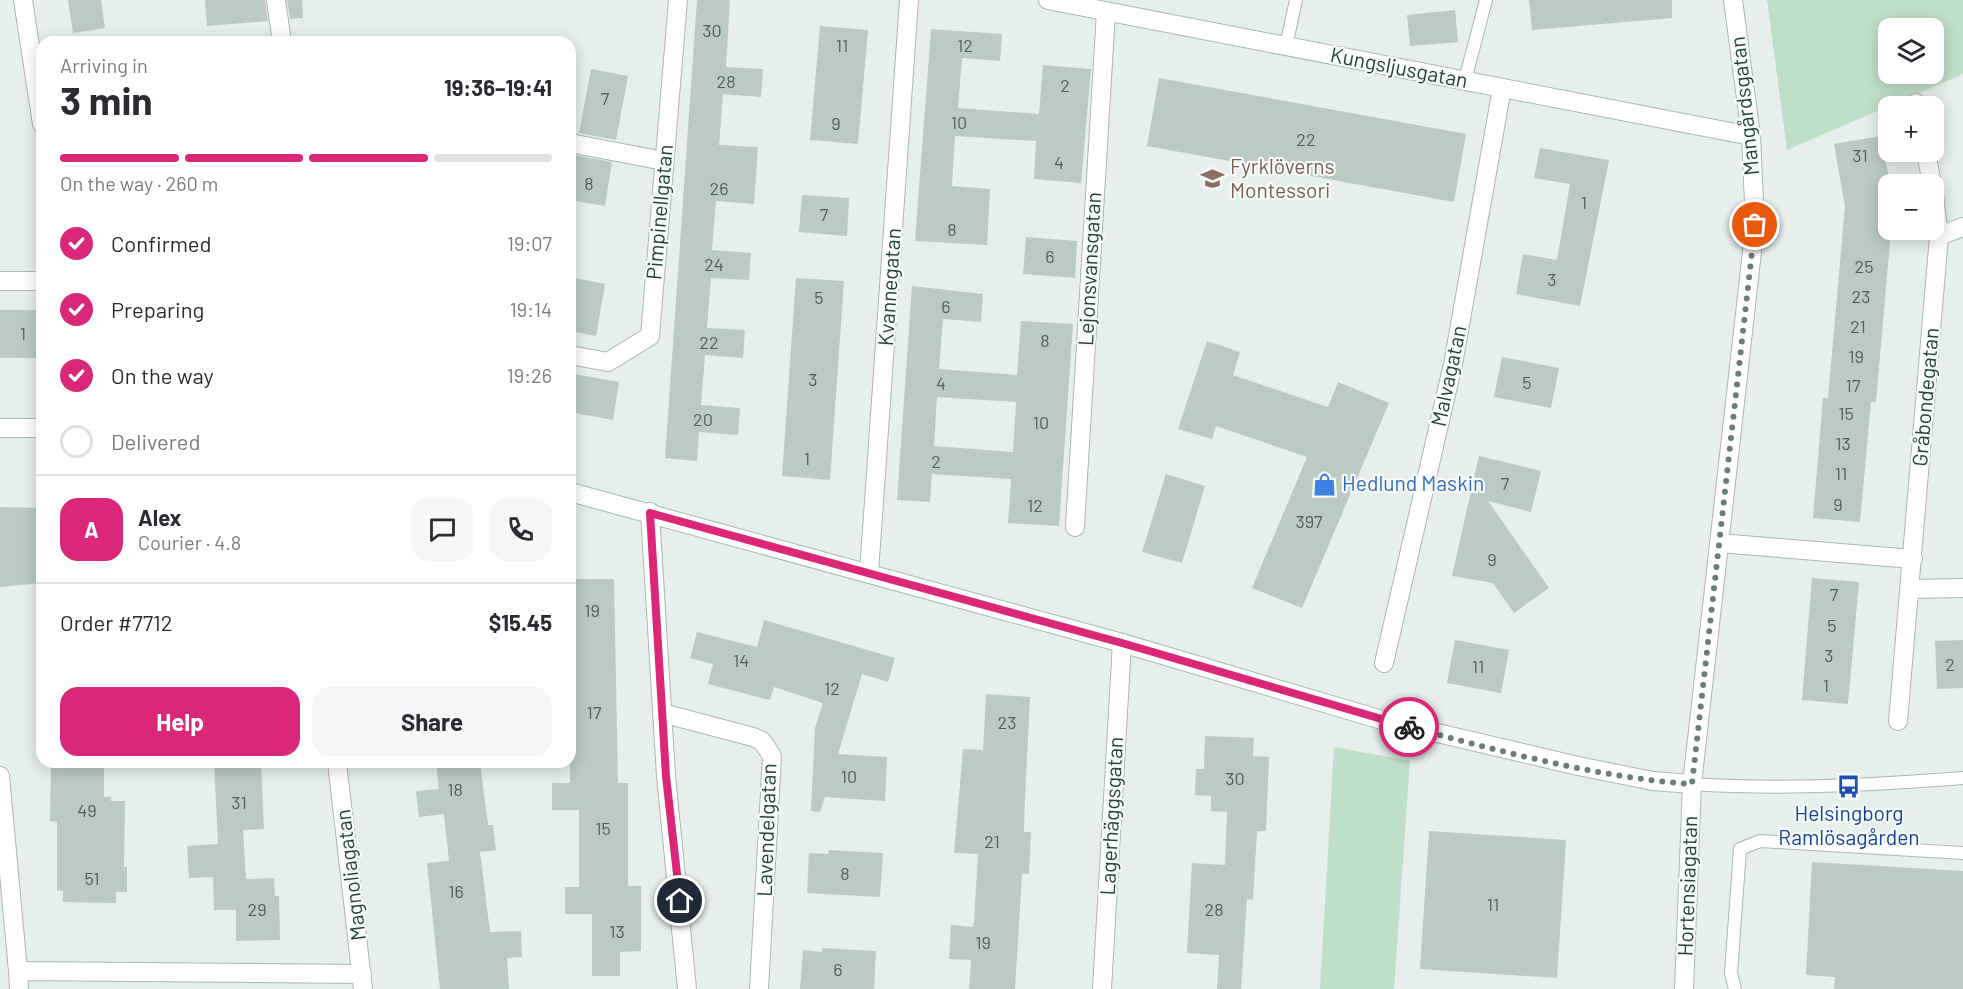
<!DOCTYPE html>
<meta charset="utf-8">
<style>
:root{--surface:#fff;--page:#f7f7f7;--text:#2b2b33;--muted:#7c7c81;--line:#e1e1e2;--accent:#db2777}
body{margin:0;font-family:Barlow,sans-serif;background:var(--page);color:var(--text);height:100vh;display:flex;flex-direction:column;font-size:22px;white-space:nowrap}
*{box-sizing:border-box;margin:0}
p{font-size:20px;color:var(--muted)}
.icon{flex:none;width:33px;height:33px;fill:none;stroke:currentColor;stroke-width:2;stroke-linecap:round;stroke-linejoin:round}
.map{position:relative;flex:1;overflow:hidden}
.panel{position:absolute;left:36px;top:36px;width:540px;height:732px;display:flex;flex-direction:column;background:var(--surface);border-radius:18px;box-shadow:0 3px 15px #0003}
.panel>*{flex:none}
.buttons{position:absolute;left:1878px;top:18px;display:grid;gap:12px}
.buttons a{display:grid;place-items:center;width:66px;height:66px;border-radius:12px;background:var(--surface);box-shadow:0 3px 15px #0003;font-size:30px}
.pin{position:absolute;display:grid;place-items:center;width:51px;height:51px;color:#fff;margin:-26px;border:3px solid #fff;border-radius:50%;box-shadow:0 2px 6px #0007}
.courier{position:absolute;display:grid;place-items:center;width:60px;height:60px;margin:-30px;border:4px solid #db2777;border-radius:50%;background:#fff;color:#222;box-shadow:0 2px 8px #0007}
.summary em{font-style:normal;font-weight:700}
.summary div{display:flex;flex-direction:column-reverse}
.summary{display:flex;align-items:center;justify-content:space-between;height:102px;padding:0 24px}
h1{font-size:39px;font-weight:700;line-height:45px}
.bar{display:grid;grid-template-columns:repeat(4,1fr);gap:9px 6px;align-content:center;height:72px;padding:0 24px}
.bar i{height:8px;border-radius:4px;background:var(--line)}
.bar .current{background:var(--accent)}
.bar p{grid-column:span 4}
.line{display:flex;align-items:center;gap:15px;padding:0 24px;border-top:2px solid var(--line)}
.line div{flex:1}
.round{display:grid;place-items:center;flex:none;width:63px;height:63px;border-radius:18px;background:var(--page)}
ol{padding:0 24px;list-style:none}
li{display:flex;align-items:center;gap:18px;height:66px}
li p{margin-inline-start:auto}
li .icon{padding:6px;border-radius:50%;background:var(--accent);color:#fff;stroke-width:4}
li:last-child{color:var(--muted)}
li i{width:33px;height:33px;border:3px solid var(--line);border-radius:50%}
.action{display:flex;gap:12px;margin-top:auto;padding:12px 24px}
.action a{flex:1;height:69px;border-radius:18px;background:var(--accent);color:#fff;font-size:24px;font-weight:700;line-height:69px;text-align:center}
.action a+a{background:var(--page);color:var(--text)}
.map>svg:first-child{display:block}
.green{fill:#bfe0c8;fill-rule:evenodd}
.building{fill:#bbcac4;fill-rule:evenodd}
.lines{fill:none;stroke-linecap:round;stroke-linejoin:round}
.lane-casing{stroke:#a8b8b2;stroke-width:14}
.street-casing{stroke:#a8b8b2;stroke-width:20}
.secondary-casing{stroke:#a4bbb3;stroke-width:20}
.lane{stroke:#fff;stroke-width:12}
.street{stroke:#fff;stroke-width:18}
.secondary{stroke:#fff;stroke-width:18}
.done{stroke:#687f78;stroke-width:6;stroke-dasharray:0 10.8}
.route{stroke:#db2777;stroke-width:8}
.labels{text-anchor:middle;stroke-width:4.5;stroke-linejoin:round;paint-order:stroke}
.number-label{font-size:18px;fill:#4a645c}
.street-label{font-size:21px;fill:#24423a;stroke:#f7fbf9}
.education-label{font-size:21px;fill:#785e54;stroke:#f7fbf9;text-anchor:start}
.shop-label{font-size:21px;fill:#366cbe;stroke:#f7fbf9;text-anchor:start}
.transit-label{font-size:21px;fill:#164399;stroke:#f7fbf9}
</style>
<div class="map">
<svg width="1963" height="989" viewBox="0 0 1963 989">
<rect width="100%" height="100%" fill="#e6efeb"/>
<path class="green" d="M1767 0H1963V74L1787 150ZM1888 28H1934V74H1888Z
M1334 747 1410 761 1394 989H1320Z"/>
<path class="building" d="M68 0H101L105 28 73 33Z
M205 0H265L268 21 207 26Z
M287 0H302L303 18 290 19Z
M697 0H730L726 67 763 69 761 97 723 94 719 145 758 147 754 204 716 201 712 250 751 253 749 280 711 278 707 328 745 330 743 358 705 355 701 405 740 408 738 435 699 432 697 461 665 458Z
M1529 0H1672V18L1532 30Z
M1455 10 1458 42 1410 46 1407 15Z
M820 26 868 30 858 144 810 140Z
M931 29 1002 34 1000 61 962 58 958 108 1039 114 1043 65 1091 69 1081 183 1034 179 1036 141 955 136 952 186 990 189 987 245 915 241Z
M591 69 628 76 616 140 579 133Z
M1159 78 1466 134 1454 202 1147 146Z
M1881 136 1890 184 1888 230H1891L1876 402H1871L1860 522 1813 518 1823 398H1828L1845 206 1834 144Z
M1540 148 1609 160 1580 306 1516 294 1523 254 1557 260 1570 184 1534 178Z
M575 155 612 162 605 206 570 200V161L574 162Z
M802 195 849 198 847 236 799 232Z
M1026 237 1077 241 1075 278 1023 274Z
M570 277 605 284 596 336 570 331Z
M796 278 844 281 830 480 782 476Z
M912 286 983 294 981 322 943 319 939 369 1017 375 1021 321 1073 324 1059 526 1008 523 1011 479 932 474 930 502 897 500ZM937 397 1016 402 1013 452 934 446Z
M0 310H41V358H0Z
M1207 341 1240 352 1233 375 1328 407 1338 382 1389 403 1302 608 1252 588 1307 457 1216 426 1212 439 1178 429Z
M1502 357 1559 368 1551 408 1494 397Z
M574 374 619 382 613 420 570 412Z
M1479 456 1541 471 1531 512 1488 501 1549 588 1514 613 1493 583 1452 576Z
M1166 474 1205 486 1182 563 1142 552Z
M0 507 42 508V583L0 587Z
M1812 578 1859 582 1848 704 1802 700Z
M570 579H614L618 783H628V886H641V951L620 952V976H592V914H565V887H579V810H552V783H570Z
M764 620 895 658 888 682 862 674 838 754 887 757 885 801 825 797 820 812 811 811 815 728 823 703 774 687 770 700 708 684 713 664 690 658 697 632 757 647Z
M1455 640 1509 650 1501 693 1447 683Z
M1963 640V688L1937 689 1935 641Z
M986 694 1030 697 1025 798 1024 832H1031L1029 874H1022L1015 989H969L971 960 949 959 951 925 973 927 974 922 978 854 954 853 963 749 983 750Z
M1205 736 1254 738 1253 756 1269 757 1266 831H1257L1253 900 1247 899 1241 989H1217L1219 955 1187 953 1192 863 1225 865 1227 812 1211 811V796L1195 795 1196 769H1204Z
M51 762H104V797H111V801H125L124 867H127V892H116V903L63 902V891L57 890V822L50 821Z
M214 762H261L264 829 243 830 246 879 274 878 275 896H279L280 940 236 941V910H214L213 877 189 878 187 846 218 844Z
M436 762H480L488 825H493L496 850 480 852 490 932 521 931 522 957 507 958 509 989H440L427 863 449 861 444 814 419 817 416 791 439 789Z
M1429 831 1566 840 1557 978 1420 969Z
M829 850 883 853 880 897 807 893 809 853 828 854Z
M1812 862 1963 871V989H1834L1835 977 1806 975Z
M822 948 876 951 874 989H800L803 950 822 952Z"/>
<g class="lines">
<defs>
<path id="lane" d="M1286 46 1296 0
M1465 80 1486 0
M1692 784C1783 790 1872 785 1963 778
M1735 989 1731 973 1740 849 1760 841 1963 853"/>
<path id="street" d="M23 0 42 124
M276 0 282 42
M1048 0 1751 136
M1916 103 1917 106
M570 143 664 161
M1926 152 1932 184
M1934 196 1939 236
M0 281H42
M570 355 608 362 650 336 678 0
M650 512 666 776 687 989
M1075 527 1106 12
M1719 543 1913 559
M869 573 909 0
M1910 589 1963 588
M1384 663 1453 364 1502 88
M662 713 753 737 762 741 772 756 759 989
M1898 721 1939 236 1963 227
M337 762 363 989
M0 776 18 971
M1692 784 1755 225 1751 136 1733 0
M19 989 18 971 362 974
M1102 989 1122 643"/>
<path id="secondary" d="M0 428H42
M570 492 1122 643 1382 720 1578 766 1653 781 1692 784 1684 989"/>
</defs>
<use href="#lane" class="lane-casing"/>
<use href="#street" class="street-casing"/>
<use href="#secondary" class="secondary-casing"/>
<use href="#lane" class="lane"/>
<use href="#street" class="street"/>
<use href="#secondary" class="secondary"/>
</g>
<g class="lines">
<path class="done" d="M1409 727C1499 751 1600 778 1692 784L1755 225"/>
<path class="route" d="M680 901 666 776 650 513 1122 643 1409 727"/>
</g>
<defs>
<symbol id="school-bare" viewBox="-9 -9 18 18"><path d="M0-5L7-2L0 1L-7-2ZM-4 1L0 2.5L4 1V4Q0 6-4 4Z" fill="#8d6e63" stroke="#f7fbf9" stroke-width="2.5" paint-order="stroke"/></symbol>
<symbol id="shop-bare" viewBox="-9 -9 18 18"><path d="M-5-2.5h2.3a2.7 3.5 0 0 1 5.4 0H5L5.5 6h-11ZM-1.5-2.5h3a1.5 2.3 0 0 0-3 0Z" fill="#3f7fe0" stroke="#f7fbf9" stroke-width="2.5" paint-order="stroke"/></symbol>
<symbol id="bus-bare" viewBox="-9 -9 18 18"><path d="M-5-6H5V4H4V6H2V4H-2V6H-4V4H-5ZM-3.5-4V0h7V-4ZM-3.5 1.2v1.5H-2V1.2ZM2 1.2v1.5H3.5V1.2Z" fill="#1a4fb4" stroke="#f7fbf9" stroke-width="2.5" paint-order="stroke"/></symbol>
</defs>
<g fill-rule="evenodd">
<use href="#school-bare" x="1196" y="162" width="33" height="33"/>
<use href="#shop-bare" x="1308" y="468" width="33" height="33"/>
<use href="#bus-bare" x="1832" y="770" width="33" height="33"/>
</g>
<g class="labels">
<g class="number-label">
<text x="712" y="37">30</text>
<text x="842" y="52">11</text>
<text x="965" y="52">12</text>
<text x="726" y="88">28</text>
<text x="1065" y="92">2</text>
<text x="605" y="105">7</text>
<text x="959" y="129">10</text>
<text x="836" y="130">9</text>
<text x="1306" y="146">22</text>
<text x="1860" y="162">31</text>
<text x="1059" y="169">4</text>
<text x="589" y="190">8</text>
<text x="719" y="195">26</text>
<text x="1584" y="209">1</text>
<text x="824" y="221">7</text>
<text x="952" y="236">8</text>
<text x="1050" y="263">6</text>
<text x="714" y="271">24</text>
<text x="1864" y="273">25</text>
<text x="1552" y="286">3</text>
<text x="1861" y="303">23</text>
<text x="819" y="304">5</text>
<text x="946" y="313">6</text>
<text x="1858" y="333">21</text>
<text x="23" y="340">1</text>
<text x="1045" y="347">8</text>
<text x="709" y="349">22</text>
<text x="1856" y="363">19</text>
<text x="813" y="386">3</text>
<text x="1527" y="389">5</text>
<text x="941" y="390">4</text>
<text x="1853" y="392">17</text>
<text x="1846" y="420">15</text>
<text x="703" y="426">20</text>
<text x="1041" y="429">10</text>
<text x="1843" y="450">13</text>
<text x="807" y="465">1</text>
<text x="936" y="468">2</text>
<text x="1841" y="480">11</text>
<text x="1505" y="490">7</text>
<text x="1838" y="511">9</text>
<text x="1035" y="512">12</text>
<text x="1309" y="528">397</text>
<text x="1492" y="566">9</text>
<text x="1834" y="601">7</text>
<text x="592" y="617">19</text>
<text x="1832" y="632">5</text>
<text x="1829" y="662">3</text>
<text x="741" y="667">14</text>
<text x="1950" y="671">2</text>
<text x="1478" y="673">11</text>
<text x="1826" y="692">1</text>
<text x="832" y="695">12</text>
<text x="594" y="719">17</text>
<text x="1007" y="729">23</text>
<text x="849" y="783">10</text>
<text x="1235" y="785">30</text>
<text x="455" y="796">18</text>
<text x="239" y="809">31</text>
<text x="87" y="817">49</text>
<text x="603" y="835">15</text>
<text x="992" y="848">21</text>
<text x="845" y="880">8</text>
<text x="92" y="885">51</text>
<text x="456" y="898">16</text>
<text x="1493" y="911">11</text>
<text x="257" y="916">29</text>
<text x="1214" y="916">28</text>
<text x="617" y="938">13</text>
<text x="983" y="949">19</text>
<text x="838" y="976">6</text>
</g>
<g class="street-label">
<text transform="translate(1399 68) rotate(11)" y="7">Kungsljusgatan</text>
<text transform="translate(1745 106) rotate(-96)" y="7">Mangårdsgatan</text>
<text transform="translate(660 212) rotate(-85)" y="7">Pimpinellgatan</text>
<text transform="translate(1090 269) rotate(-87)" y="7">Lejonsvansgatan</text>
<text transform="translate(890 287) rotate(-86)" y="7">Kvannegatan</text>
<text transform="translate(1449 376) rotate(-78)" y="7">Malvagatan</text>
<text transform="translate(1926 397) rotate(-85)" y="7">Gråbondegatan</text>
<text transform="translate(1112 816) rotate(-87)" y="7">Lagerhäggsgatan</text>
<text transform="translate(767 830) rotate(-88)" y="7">Lavendelgatan</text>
<text transform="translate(351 875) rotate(-97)" y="7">Magnoliagatan</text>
<text transform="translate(1688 886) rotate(-88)" y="7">Hortensiagatan</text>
</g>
<g class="education-label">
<text x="1230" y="174">Fyrklöverns<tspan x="1230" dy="24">Montessori</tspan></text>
</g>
<g class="shop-label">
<text x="1342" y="491">Hedlund Maskin</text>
</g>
<g class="transit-label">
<text x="1849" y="821">Helsingborg<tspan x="1849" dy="24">Ramlösagården</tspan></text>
</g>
</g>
</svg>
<div class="buttons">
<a><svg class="icon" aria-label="layers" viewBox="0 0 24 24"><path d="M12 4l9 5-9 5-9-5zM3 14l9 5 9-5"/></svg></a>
<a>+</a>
<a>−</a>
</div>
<div class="pin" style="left:1755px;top:225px;background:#ea580c"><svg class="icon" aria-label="bag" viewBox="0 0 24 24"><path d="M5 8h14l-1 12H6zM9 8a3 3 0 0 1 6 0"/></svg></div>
<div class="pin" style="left:680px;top:901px;background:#1f2937"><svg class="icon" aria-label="home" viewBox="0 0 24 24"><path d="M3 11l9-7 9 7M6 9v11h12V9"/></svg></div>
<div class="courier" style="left:1409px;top:727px"><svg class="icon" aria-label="bike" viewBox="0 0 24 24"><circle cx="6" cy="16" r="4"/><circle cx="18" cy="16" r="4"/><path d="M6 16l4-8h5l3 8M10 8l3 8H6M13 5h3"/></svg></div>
<section class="panel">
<div class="summary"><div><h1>3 min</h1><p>Arriving in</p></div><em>19:36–19:41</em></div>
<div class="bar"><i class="current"></i><i class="current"></i><i class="current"></i><i></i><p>On the way · 260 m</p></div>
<ol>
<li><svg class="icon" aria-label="check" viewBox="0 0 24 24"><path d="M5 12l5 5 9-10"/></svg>Confirmed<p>19:07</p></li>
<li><svg class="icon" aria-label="check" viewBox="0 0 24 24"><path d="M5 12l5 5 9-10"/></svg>Preparing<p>19:14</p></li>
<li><svg class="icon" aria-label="check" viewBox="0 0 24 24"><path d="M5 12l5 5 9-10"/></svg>On the way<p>19:26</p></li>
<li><i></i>Delivered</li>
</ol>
<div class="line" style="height:108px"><b class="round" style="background:var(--accent);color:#fff">A</b><div><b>Alex</b><p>Courier · 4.8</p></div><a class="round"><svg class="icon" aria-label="chat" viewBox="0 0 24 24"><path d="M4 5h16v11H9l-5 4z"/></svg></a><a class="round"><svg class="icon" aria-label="phone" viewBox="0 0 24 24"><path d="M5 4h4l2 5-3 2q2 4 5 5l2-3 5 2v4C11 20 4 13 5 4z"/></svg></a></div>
<div class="line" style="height:78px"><div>Order #7712</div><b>$15.45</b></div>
<div class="action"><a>Help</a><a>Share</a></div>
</section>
</div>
